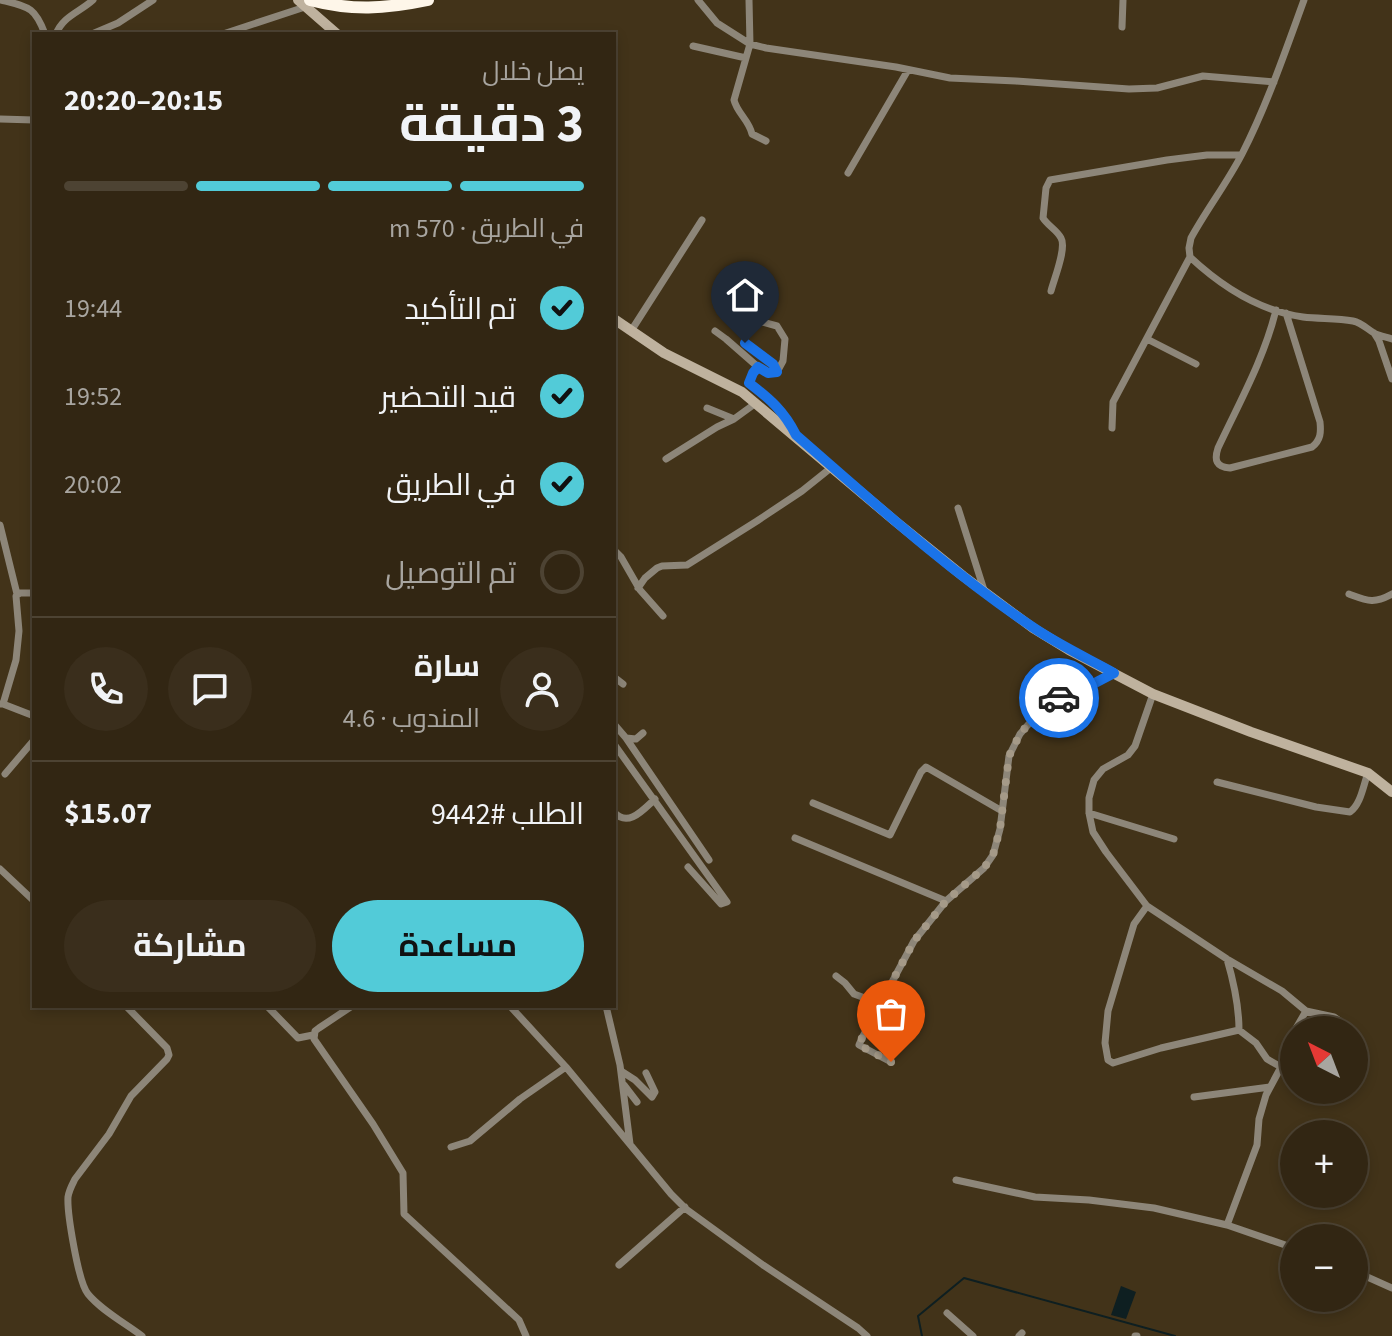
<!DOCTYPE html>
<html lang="ar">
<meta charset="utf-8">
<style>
:root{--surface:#322613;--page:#3a2e1c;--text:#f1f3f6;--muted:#a8a5a0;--line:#4d4333;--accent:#52cbd8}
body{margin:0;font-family:"Source Sans 3",Cairo,sans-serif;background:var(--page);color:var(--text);direction:rtl;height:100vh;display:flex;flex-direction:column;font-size:30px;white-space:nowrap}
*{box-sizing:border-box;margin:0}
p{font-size:26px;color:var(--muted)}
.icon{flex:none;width:44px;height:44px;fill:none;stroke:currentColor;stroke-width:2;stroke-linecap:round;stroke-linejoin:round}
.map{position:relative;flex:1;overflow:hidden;direction:ltr}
.sheet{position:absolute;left:32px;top:32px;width:584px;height:976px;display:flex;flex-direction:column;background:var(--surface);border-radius:0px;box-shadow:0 4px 12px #0003,0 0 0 2px var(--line);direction:rtl}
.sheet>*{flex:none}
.needle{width:52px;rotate:318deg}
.buttons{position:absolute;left:1280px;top:1016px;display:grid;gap:16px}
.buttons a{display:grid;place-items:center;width:88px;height:88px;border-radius:50%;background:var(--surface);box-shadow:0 4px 12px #0003,0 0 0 2px var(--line);font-size:40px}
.pin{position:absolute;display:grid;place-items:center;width:68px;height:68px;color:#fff;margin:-82px -34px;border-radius:50% 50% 50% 0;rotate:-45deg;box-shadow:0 0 8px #0007}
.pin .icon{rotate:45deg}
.courier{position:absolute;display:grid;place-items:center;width:80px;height:80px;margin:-40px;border:6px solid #1a73e8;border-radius:50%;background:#fff;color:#222;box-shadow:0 2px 10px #0007}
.overview em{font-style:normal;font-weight:700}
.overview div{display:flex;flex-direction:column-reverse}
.overview{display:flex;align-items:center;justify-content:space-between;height:136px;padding:0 32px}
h1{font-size:52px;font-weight:700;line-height:60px}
.bar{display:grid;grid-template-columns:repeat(4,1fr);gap:12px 8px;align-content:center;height:96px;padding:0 32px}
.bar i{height:10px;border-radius:6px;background:var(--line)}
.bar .selected{background:var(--accent)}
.bar p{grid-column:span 4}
.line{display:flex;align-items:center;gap:20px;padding:0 32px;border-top:2px solid var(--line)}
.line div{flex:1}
.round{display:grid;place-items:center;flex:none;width:84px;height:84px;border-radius:42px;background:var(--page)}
ol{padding:0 32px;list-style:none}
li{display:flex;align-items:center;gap:24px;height:88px}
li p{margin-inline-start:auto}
li .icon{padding:8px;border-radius:50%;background:var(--accent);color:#111;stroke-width:4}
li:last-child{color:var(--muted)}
li i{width:44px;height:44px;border:4px solid var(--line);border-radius:50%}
.primary-button{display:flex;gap:16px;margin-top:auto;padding:16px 32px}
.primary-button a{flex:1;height:92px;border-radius:48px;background:var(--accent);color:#111;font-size:32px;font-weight:700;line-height:92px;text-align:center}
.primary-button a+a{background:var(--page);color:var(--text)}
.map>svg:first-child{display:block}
.water{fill:#0e1f21}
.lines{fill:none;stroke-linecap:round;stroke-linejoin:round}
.stream{stroke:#0e1f21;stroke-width:2}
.street{stroke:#8d8679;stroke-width:7}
.secondary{stroke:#bfb29e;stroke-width:10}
.highway{stroke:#fef6e9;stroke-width:12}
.done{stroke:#a59a88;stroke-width:8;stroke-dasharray:0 14.4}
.route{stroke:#1a73e8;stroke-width:10}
</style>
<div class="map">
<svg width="1392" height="1336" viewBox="0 0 1392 1336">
<rect width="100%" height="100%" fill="#423319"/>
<path class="water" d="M1121 1286 1136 1292 1126 1319 1111 1315Z"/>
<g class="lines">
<path class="stream" d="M922 1336 918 1316 964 1278 1175 1336"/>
<path class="street" d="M1 0C29 7 35 7 45 34
M698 0 717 23 750 44 734 100C737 113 749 120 752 134L766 141
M749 0 750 44 766 48 896 67 950 78 1016 81 1129 89 1157 88 1203 76 1274 82
M1304 0C1285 52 1267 105 1242 154 1227 183 1207 209 1191 238L1189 248 1190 257C1221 286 1260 311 1303 317 1320 319 1337 318 1353 321 1362 323 1367 329 1374 333 1379 336 1386 337 1392 339
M1122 27 1123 0
M56 34C63 16 80 12 93 0
M92 34 118 23 153 0
M223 34 305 7
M693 46 746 58
M0 119 34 120
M848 173 908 70
M1051 291C1054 279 1067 248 1061 238 1057 230 1048 226 1043 218L1046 188 1050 180 1167 160 1207 155H1241
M1276 310C1264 359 1239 403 1218 448 1214 460 1216 467 1230 468L1312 447C1321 440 1321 432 1320 422L1286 313
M762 322 777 326 785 339 783 361 777 372
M631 331 702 220
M715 331 726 339 758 367 753 373 749 383C769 397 784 411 795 433
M1374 333 1379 341 1392 379
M1147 339 1196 364
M745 343 773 364 777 372 768 373 758 367
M707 408 734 419 756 403
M1112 428 1113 402 1190 257
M666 459 717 427 734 419
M958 508 984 590
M0 525 17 594
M614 550 621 557 640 590 663 616
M638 588 645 578 657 568 662 566 687 565 757 521 802 491 832 467
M1349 594C1368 601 1374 604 1392 594
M614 677 623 684
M1153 694 1135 746 1128 755 1103 769 1094 780 1089 798V813L1093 832 1106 852 1147 906 1227 959 1282 991 1306 1011 1334 1017 1353 1030
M0 704H3L16 660 19 631 16 596 20 593H34
M3 704 34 716
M614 724 626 738 636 739 643 733
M626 738 709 860
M614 744 727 902 721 904 688 867
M5 774 34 740
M1217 782 1316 807 1350 812C1361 804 1363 786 1368 773
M813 803 890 835 921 772 926 767 1002 811
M614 812C628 828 643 810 655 799
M1089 813 1174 839
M795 838 946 901
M0 869 34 901
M1147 906 1134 924 1108 1011 1105 1043 1108 1060 1113 1063 1161 1048 1239 1030
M1227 959C1234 983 1239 1005 1239 1030L1256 1043 1267 1059 1281 1067
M836 976 845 983 854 994 881 1004
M126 1006 167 1048 169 1055 167 1059 131 1096 109 1134 75 1179C72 1185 69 1190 68 1197 67 1212 78 1282 88 1294 102 1311 125 1323 142 1336
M267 1006 298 1038 313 1035
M352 1006 319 1028 315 1031 314 1039 373 1124 403 1173 404 1214 519 1320 526 1336
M510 1006 566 1067 671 1194 686 1209 763 1265 858 1328 867 1336
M606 1006 620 1065 630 1144
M1295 1030 1306 1011
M891 1062 859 1045 862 1038 914 941 946 901 984 868 993 855 1000 829 1009 756 1020 734 1041 710 1060 697 1093 684 1114 673
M621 1071 635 1080 652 1097 655 1092 646 1073
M624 1085 637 1102
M1194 1097 1270 1087
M451 1147 470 1141 520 1099 566 1067
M956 1180 1035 1197 1089 1200 1154 1208 1227 1225 1294 1248
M1227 1225 1257 1145 1259 1119 1266 1095 1281 1067 1294 1033
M619 1265 685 1207
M1354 1271 1392 1288
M947 1313 973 1336
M1019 1336 1022 1333
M1135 1336H1137"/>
<path class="secondary" d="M298 0 337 34
M614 319 664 353 742 392 895 521 963 576 1033 628 1069 650 1153 694 1251 732 1368 773 1392 792"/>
<path class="highway" d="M310 0C352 11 385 9 428 0"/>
</g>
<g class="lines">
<path class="done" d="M891 1062 859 1045 862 1038 914 941 946 901 984 868 993 855 1000 829 1009 756 1020 734 1041 710 1059 698"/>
<path class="route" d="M745 343 773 364 777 372 768 373 758 367 753 373 749 383C770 399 784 411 796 435 873 502 949 571 1034 628 1059 645 1087 658 1114 673L1093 684 1059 698"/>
</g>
</svg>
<div class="buttons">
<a><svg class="needle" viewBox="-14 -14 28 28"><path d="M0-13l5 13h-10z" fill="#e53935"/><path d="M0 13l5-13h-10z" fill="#a8a5a0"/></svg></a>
<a>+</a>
<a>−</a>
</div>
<div class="pin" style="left:891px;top:1062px;background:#ea580c"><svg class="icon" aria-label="bag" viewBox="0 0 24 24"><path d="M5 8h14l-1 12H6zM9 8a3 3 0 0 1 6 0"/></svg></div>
<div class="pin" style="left:745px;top:343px;background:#1f2937"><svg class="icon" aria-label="home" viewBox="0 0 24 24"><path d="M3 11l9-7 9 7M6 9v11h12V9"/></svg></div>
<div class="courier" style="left:1059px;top:698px"><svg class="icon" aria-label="car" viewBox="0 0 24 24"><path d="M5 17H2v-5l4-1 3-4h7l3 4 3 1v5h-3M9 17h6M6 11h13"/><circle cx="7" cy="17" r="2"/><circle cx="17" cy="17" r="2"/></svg></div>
<section class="sheet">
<div class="overview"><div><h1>3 دقيقة</h1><p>يصل خلال</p></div><em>20:15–20:20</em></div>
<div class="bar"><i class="selected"></i><i class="selected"></i><i class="selected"></i><i></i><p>في الطريق · 570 m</p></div>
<ol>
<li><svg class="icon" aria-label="check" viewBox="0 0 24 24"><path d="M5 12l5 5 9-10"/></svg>تم التأكيد<p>19:44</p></li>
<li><svg class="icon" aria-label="check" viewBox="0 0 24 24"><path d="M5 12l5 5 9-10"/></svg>قيد التحضير<p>19:52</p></li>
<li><svg class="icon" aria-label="check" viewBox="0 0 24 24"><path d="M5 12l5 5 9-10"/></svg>في الطريق<p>20:02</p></li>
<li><i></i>تم التوصيل</li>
</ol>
<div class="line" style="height:144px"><a class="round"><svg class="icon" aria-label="person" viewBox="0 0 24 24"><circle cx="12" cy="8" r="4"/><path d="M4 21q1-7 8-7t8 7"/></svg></a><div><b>سارة</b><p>المندوب · 4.6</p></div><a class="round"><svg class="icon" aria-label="chat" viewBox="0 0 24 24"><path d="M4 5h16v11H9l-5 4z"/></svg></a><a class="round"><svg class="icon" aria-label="phone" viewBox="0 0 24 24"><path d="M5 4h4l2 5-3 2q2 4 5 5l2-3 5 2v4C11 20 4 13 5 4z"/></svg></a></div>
<div class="line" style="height:104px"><div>الطلب #9442</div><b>$15.07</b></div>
<div class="primary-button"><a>مساعدة</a><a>مشاركة</a></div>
</section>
</div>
